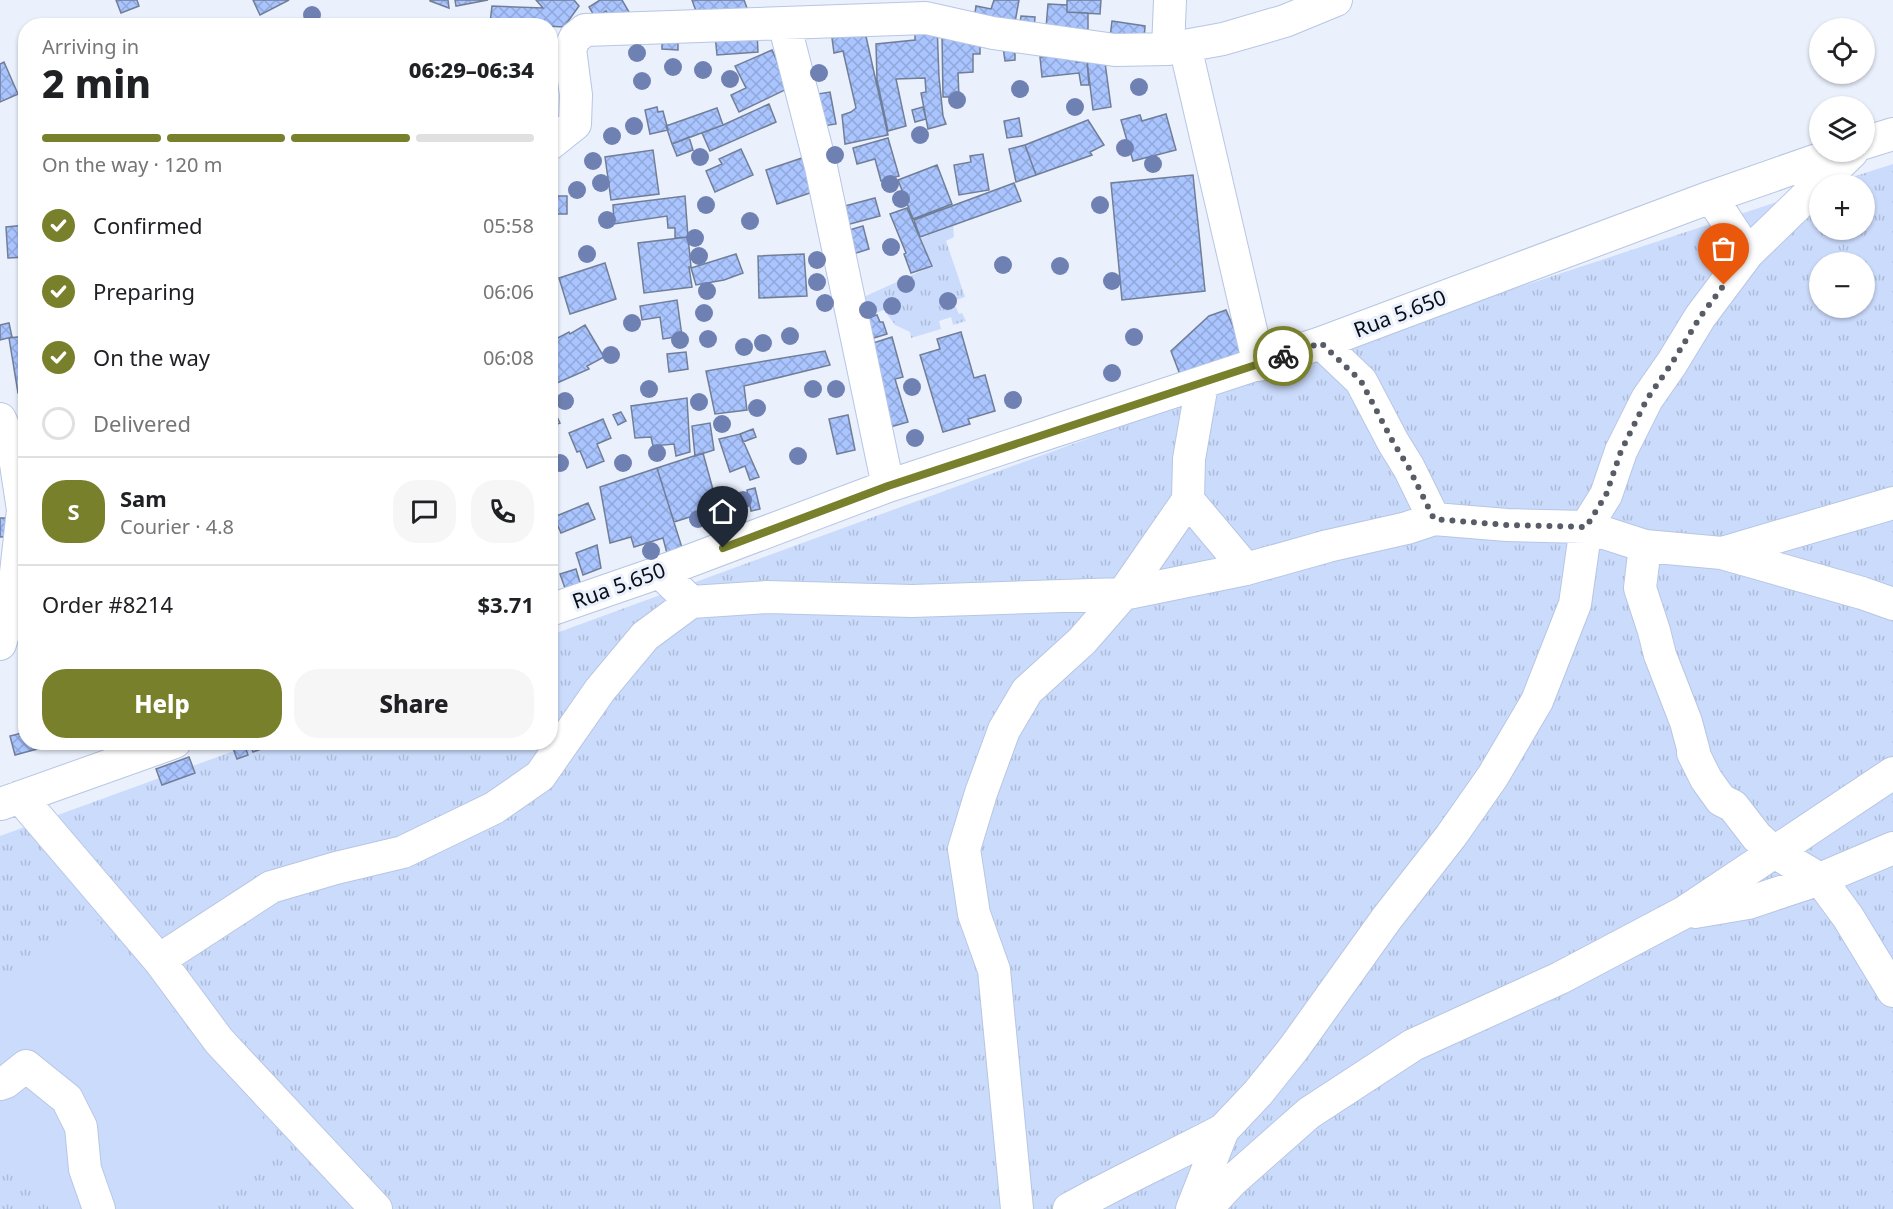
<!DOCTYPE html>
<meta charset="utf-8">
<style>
:root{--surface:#fff;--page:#f6f6f6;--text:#202124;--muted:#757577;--line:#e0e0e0;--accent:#78802b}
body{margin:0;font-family:"Noto Sans",sans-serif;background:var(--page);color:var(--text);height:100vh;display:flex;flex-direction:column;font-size:22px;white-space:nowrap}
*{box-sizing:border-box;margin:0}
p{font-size:20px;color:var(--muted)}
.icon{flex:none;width:33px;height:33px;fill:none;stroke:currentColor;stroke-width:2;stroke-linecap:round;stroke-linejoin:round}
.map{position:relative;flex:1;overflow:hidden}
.details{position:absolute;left:18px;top:18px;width:540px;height:732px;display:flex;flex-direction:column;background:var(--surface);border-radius:24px;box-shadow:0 2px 4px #0004}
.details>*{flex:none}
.controls{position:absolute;left:1809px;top:18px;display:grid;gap:12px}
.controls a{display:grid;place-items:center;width:66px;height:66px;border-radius:50%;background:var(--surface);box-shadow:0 2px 4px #0004;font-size:30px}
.pin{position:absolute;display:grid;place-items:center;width:51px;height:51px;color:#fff;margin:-62px -26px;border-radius:50% 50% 50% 0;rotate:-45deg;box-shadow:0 0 6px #0007}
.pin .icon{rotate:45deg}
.courier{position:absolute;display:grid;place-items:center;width:60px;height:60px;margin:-30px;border:4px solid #78802b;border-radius:50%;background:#fff;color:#222;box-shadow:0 2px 8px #0007}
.summary em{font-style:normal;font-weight:800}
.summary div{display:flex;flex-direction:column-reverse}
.summary{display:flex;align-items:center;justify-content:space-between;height:102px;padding:0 24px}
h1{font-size:39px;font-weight:800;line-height:45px}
.bar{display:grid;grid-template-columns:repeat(4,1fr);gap:9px 6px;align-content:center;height:72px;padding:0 24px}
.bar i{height:8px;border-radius:4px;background:var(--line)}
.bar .current{background:var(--accent)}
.bar p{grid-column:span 4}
.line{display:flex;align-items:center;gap:15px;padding:0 24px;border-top:2px solid var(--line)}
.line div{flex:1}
.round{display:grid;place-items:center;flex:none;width:63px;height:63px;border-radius:24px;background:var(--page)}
ol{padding:0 24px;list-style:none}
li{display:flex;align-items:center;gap:18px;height:66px}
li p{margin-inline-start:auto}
li .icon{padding:6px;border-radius:50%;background:var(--accent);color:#fff;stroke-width:4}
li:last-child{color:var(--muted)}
li i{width:33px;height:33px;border:3px solid var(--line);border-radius:50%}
.action{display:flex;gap:12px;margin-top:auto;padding:12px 24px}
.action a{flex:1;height:69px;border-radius:24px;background:var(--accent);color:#fff;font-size:24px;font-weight:800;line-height:69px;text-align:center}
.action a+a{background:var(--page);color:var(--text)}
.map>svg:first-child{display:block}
.grass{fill:url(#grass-tufts);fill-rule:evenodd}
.pitch{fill:#cbdbfc}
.building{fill:url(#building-cross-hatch);stroke:#717e98;stroke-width:1.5}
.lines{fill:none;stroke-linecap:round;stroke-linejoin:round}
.minor-casing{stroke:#b7c6e3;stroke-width:34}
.minor{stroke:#fff;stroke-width:32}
.tree{fill:#6f81b2}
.done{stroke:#585c67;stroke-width:6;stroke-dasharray:0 10.8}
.route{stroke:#78802b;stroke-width:8}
.labels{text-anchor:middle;stroke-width:6;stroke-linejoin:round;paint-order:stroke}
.street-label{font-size:21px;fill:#090d17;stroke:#eaf0fc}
</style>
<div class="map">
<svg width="1893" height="1209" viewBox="0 0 1893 1209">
<defs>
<pattern id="grass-tufts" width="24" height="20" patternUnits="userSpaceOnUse" patternTransform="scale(1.5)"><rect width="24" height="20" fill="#cbdbfc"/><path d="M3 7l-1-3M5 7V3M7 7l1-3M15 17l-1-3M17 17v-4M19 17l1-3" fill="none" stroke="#adbbd7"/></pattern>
<pattern id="building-cross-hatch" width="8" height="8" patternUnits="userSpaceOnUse" patternTransform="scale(1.5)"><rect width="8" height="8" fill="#a9c4fe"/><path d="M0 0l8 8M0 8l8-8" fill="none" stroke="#90a7d9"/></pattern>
</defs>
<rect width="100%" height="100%" fill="#eaf0fc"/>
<path class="grass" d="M1893 164V1209H0V836L256 743 550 742 551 635 1338 347 1819 188 1820 230H1864V184H1831ZM1820 262H1864V308H1820Z
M953 226 954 237 946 241 965 297 953 301 959 314 962 313 966 321 953 325 951 317 939 321 941 329 911 338 910 332 895 325 884 310 861 318 857 300 932 266 921 238Z"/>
<path class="pitch" d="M88 909 280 1139 196 1209H50L0 1149V982Z"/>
<path class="building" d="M116 0H137L139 6 121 13Z
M253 0H289L260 15Z
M430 0H448L449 8 430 1Z
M455 0H488L456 6Z
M536 0H574L579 6 564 27 490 23 492 6 543 8Z
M600 0H622L629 12 613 22 606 11 595 17 589 7Z
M692 0H744L747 8 701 25Z
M994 0H1019L1014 28 974 20 976 6 991 9Z
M1067 0H1101L1100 14 1067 12Z
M1048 4 1067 5V12L1088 13V30L1046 28Z
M1021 16 1035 17 1034 30 1019 29Z
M1112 21 1145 26 1144 42 1110 37Z
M915 25H937L939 77 943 116 946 124 928 129 921 93 926 92 925 78 896 79 906 126 888 131 877 80 876 44 915 40Z
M757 32 758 52 717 55 715 35Z
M865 32 888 135 845 144 842 115 851 112 856 108 843 51 834 53 832 38Z
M942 35H980V54H973V72L958 73 959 97H943Z
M662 37 678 38V50L662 49Z
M1002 40 1015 49V60L1005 61Z
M772 50 789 88 739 112 731 95 746 88 735 66Z
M1076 54V62L1087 61 1089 85H1081L1079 73 1042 77 1040 57Z
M1104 55 1111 107 1093 110 1087 61Z
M4 62 18 94 0 102V64Z
M830 92 836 124 817 127 811 95Z
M769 104 776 122 710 151 702 133 723 125Z
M657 107 658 112 663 111 668 130 650 134 645 110Z
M923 107 926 119 915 122 912 110Z
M717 108 723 125 672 144 666 126Z
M1166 114 1176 150 1133 161 1121 120 1140 115 1142 121Z
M1019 118 1022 136 1007 138 1004 121Z
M1088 120 1104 145 1090 152 1092 155 1036 175 1025 145Z
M689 137 693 150 677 156 672 144Z
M888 138 899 176 881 181 875 159 857 164 853 148Z
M1025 145 1036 175 1016 182 1009 149Z
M741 149 753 175 715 192 706 171 722 164 719 159Z
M653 150 659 194 611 200 605 157Z
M983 154 989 190 959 195 954 165 971 162 970 156Z
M802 158 813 192 777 204 766 170Z
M937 165 952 204 913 219 898 180Z
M1193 175 1205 291 1122 300 1111 183Z
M1014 183 1021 201 920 237 914 220Z
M550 196H567V214H550Z
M685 196 688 237 675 238V228H668L667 216 614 224 613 205Z
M875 198 880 216 846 225 841 207Z
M907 208 932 266 911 273 904 254 906 253 890 214Z
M26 225V257L8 258 6 227Z
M863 226 869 249 853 254 846 231Z
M688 237 691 267H689L692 287 644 293 638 243Z
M736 254 743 273 724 280 696 285 691 268Z
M804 254 807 296 759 298 758 256Z
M605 263 616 299 570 314 559 278Z
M677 300 682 336 663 339 660 317 642 320 640 306Z
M1226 310 1247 359 1181 377 1171 351 1209 316Z
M877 315 880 322H883L887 334 867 340 862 319Z
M9 323 12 337 0 340V325Z
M585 325 604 357 587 366 589 369 550 386V339L555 337 556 339 569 332 570 334Z
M961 332 974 378 985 375 995 411 968 419 970 424 943 432 920 355 940 349 937 339Z
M26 336V392L18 393 9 338Z
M892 337 903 377 895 379 908 422 890 427 867 345Z
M825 351 830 365 744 386 747 410 715 414 706 371Z
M686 352 688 369 669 372 667 354Z
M687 398 690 452 676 456 674 444 653 446 651 437 635 438 631 406Z
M550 402 560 423 550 427Z
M621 412 626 421 618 425 613 415Z
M848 415 855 450 837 454 829 419Z
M603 419 611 438 597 444 604 461 587 468 580 451 577 452 569 433Z
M710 423 714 450 695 456 692 426Z
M753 429 756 437 743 442 740 434Z
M740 434 759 477 750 480 745 466 730 472 719 439Z
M703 453 718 508 674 522 657 468Z
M657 468 683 551 668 557 663 538 634 547 631 537 610 543 600 487Z
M755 488 760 509 751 511 747 490Z
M588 503 595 519 561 533 554 517Z
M0 518H11L12 536 0 537Z
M597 545 601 568 583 575 576 553Z
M576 569 581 586 566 591 560 574Z
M26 732V742H63L15 755 10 736Z
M249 742H262L264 748 253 752Z
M244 743 248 755 237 759 233 748Z
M189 757 195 773 162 785 156 769Z"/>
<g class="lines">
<defs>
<path id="minor" d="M784 23 821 167 888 486
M1185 46 1259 365
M1168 49 1170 0
M1864 143 1893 134
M550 144 575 124 576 95 570 49 575 38 585 30 926 18 993 33 1115 50 1168 49 1223 39 1285 21 1336 0
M1711 197 1748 253
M1321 343 1361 381 1393 442 1409 468 1434 519
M0 419 14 451 23 510 13 600 0 644
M1188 500 1246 569
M1645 546 1640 588 1654 631 1660 655 1686 722 1694 752 1693 753 1706 779 1721 800 1733 806 1757 837 1774 852 1820 879 1848 917 1893 991
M1722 553 1893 503
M660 572 691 602 767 597 912 601 1123 594 1246 569 1328 546 1407 528 1434 519 1507 525 1586 527 1645 546 1722 553 1862 593 1893 604
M550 610 660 572 888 486 1321 343 1711 197 1840 152
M20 797 159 960 219 1041 376 1209
M1 804 175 742
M1695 912 1748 903 1820 879 1893 848
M159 960 271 887 336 868 403 852 494 808 540 776 600 690 645 636 691 602
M0 1084 6 1082 26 1066 67 1099 81 1127 85 1169 99 1209
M1017 1209 994 970 974 914 964 849 981 793 1004 730 1027 691 1082 641 1123 594 1188 500 1189 459 1202 384
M1069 1209C1119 1181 1172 1157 1223 1130
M1192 1209 1223 1130 1258 1093 1294 1048 1387 918 1451 836 1493 776 1537 701 1575 604 1586 527 1606 495 1621 451 1647 399 1672 363 1700 317 1748 253 1852 152
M1206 1209 1232 1181 1309 1113 1413 1045 1560 978 1683 913 1893 773"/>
</defs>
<use href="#minor" class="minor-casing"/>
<use href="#minor" class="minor"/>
</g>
<g class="tree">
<circle cx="312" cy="15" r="9"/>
<circle cx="637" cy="53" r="9"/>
<circle cx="673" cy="67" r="9"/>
<circle cx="703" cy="70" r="9"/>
<circle cx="819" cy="73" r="9"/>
<circle cx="730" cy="79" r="9"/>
<circle cx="642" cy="81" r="9"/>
<circle cx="1139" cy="87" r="9"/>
<circle cx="1020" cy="89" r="9"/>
<circle cx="957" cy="100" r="9"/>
<circle cx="1075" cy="107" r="9"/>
<circle cx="634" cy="126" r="9"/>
<circle cx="920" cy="135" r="9"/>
<circle cx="612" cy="136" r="9"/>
<circle cx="1125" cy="148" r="9"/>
<circle cx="835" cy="155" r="9"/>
<circle cx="700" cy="157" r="9"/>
<circle cx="593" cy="161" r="9"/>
<circle cx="1153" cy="164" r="9"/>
<circle cx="601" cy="183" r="9"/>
<circle cx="890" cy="184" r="9"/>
<circle cx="577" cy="190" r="9"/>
<circle cx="901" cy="199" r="9"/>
<circle cx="706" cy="205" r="9"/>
<circle cx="1100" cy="205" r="9"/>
<circle cx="607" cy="220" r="9"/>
<circle cx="750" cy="221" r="9"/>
<circle cx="695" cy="238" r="9"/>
<circle cx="891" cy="247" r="9"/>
<circle cx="587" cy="254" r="9"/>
<circle cx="699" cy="256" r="9"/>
<circle cx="817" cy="260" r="9"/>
<circle cx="1003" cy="265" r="9"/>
<circle cx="1060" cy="266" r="9"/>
<circle cx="1112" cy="281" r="9"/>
<circle cx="817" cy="282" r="9"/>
<circle cx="906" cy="284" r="9"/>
<circle cx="707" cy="291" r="9"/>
<circle cx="948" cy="301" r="9"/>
<circle cx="825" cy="303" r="9"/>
<circle cx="892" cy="306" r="9"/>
<circle cx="868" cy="310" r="9"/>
<circle cx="704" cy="313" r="9"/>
<circle cx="632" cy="323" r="9"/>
<circle cx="790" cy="336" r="9"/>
<circle cx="1134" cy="337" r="9"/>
<circle cx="708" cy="339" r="9"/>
<circle cx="680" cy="340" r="9"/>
<circle cx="763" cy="343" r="9"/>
<circle cx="744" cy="347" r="9"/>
<circle cx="611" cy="355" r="9"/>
<circle cx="1112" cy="373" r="9"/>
<circle cx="912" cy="387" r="9"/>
<circle cx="649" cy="389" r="9"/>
<circle cx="813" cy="389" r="9"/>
<circle cx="836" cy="389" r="9"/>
<circle cx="1013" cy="400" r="9"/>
<circle cx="565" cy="401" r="9"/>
<circle cx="699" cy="402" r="9"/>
<circle cx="757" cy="408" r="9"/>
<circle cx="722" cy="424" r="9"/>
<circle cx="915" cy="438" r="9"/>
<circle cx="657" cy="453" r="9"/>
<circle cx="798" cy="456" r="9"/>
<circle cx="560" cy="463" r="9"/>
<circle cx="623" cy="463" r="9"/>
<circle cx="743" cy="500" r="9"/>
<circle cx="698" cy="519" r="9"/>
<circle cx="651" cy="551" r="9"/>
</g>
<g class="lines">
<path class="done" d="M1283 356 1321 343 1361 381 1393 442 1409 468 1434 519 1507 525 1586 527 1606 495 1621 451 1647 399 1672 363 1700 317 1724 285"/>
<path class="route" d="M723 548 888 486 1283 356"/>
</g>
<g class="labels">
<g class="street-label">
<text transform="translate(1400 314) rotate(-21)" y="7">Rua 5.650</text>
<text transform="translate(619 586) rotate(-20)" y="7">Rua 5.650</text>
</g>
</g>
</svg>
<div class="controls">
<a><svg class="icon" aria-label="locate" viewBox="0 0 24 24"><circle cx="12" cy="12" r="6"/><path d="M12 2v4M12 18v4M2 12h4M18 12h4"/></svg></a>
<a><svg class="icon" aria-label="layers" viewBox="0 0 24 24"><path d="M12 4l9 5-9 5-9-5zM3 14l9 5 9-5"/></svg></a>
<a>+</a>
<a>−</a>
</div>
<div class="pin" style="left:1724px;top:285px;background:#ea580c"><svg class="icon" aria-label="bag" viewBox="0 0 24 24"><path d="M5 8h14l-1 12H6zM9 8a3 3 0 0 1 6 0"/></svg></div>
<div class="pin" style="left:723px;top:548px;background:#1f2937"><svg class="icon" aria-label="home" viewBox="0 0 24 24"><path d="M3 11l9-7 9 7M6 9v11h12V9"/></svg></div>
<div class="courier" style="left:1283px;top:356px"><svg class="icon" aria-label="bike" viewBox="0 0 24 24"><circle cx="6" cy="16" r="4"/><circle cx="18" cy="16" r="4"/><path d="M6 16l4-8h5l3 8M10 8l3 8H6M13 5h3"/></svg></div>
<section class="details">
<div class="summary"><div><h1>2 min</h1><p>Arriving in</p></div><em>06:29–06:34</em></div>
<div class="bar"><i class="current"></i><i class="current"></i><i class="current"></i><i></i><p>On the way · 120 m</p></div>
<ol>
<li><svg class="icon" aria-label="check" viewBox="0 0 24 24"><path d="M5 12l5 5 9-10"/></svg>Confirmed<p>05:58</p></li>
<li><svg class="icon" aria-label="check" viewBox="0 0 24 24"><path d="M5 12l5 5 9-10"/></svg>Preparing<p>06:06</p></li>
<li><svg class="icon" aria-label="check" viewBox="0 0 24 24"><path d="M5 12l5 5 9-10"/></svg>On the way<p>06:08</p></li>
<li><i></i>Delivered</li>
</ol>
<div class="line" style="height:108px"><b class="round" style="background:var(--accent);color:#fff">S</b><div><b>Sam</b><p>Courier · 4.8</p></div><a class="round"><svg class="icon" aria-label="chat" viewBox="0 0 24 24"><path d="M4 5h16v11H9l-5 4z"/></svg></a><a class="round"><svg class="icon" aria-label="phone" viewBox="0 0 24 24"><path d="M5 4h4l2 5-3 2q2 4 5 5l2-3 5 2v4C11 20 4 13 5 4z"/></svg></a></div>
<div class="line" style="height:78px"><div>Order #8214</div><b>$3.71</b></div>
<div class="action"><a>Help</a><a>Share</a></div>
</section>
</div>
